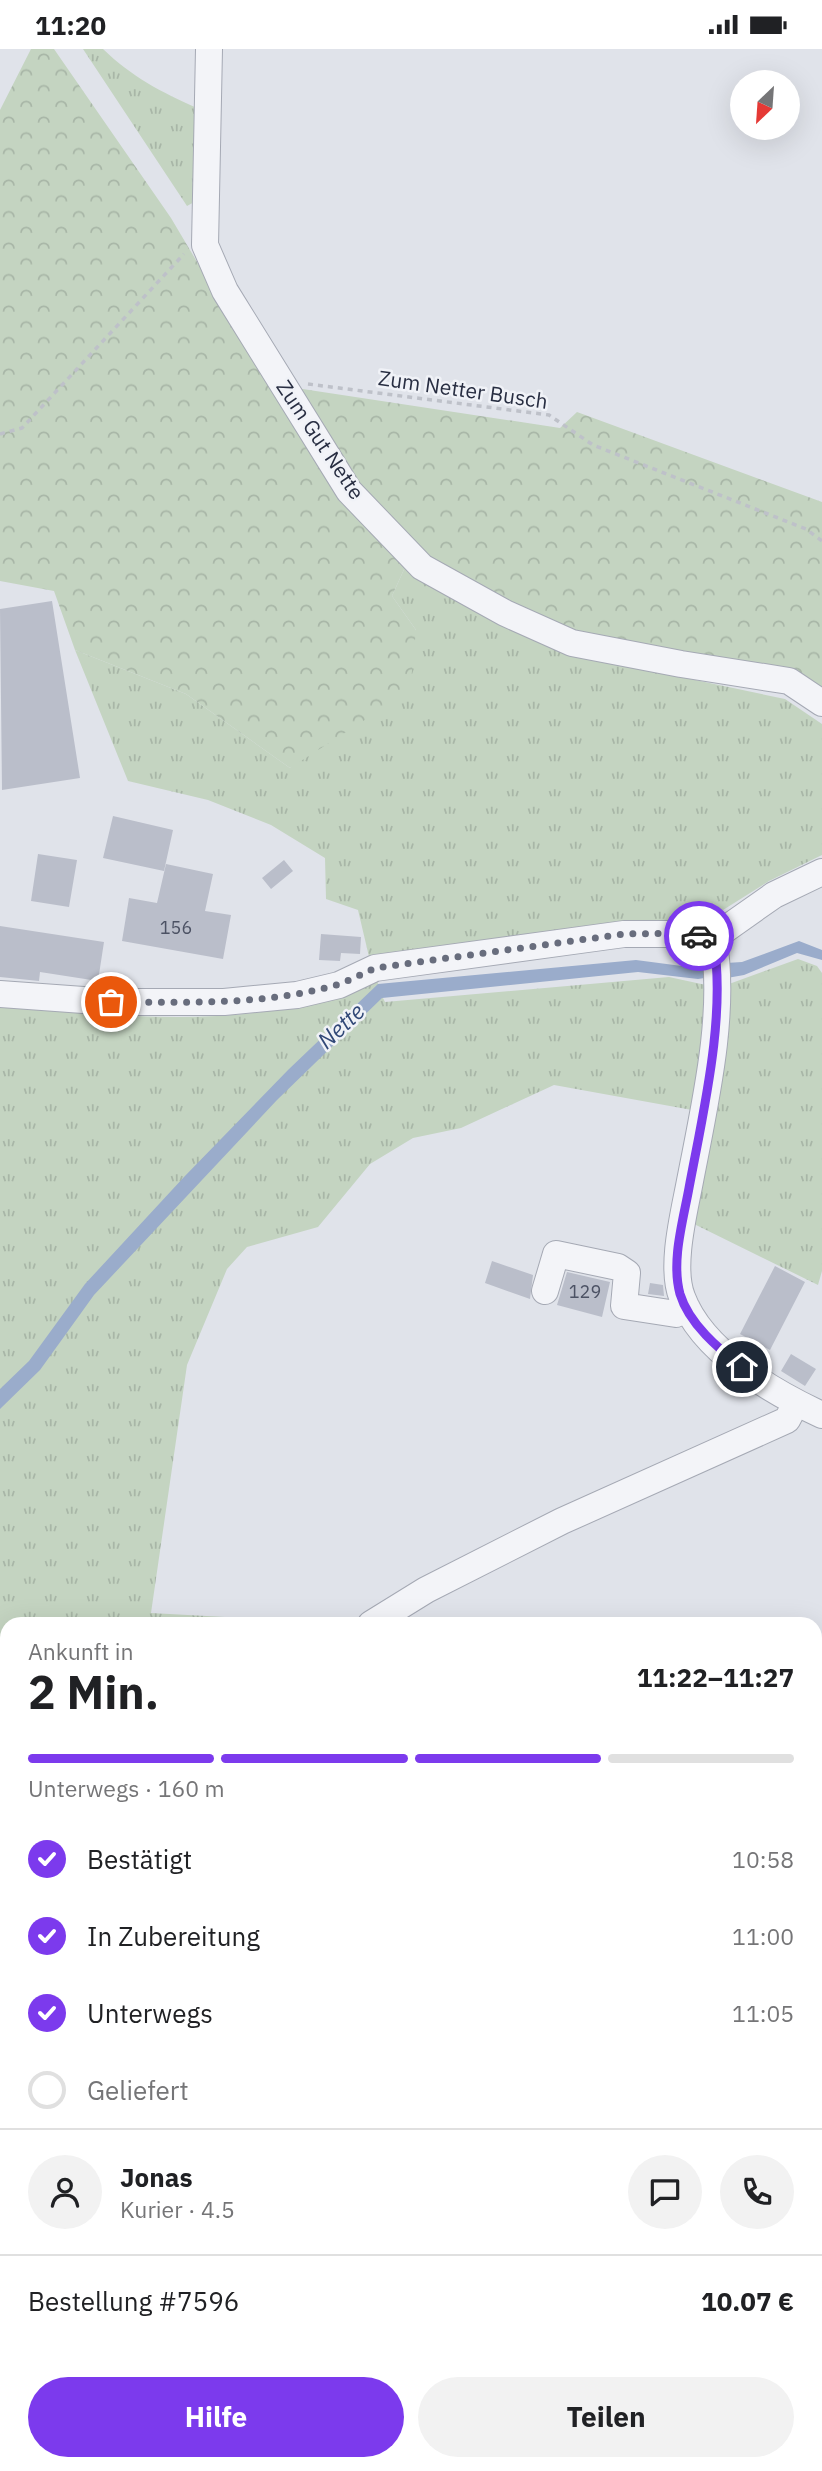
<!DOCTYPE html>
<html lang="de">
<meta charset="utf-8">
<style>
:root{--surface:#fff;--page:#f2f2f2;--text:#202124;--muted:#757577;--line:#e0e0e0;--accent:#7c3aed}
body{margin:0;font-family:"IBM Plex Sans",sans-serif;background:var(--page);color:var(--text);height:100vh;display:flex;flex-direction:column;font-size:26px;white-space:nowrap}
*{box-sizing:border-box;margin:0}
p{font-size:23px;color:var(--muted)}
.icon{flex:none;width:38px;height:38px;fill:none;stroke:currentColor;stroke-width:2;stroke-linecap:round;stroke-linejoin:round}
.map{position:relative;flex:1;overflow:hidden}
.details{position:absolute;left:0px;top:1568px;width:822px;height:854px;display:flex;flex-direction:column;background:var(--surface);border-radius:21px 21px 0 0;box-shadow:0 7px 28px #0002}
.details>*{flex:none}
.needle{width:46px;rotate:205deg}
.fabs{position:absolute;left:730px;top:21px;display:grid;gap:14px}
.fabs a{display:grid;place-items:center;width:70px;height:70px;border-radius:50%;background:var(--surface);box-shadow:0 7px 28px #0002;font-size:35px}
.pin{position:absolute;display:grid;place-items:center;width:60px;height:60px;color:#fff;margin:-30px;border:4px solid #fff;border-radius:50%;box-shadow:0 2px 7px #0007}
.courier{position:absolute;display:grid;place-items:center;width:70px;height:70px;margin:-35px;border:5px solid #7c3aed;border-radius:50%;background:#fff;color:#222;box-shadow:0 2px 9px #0007}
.head em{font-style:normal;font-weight:700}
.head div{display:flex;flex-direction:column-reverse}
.head{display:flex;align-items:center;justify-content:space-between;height:119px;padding:0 28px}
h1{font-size:46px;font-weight:700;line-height:52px}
.bar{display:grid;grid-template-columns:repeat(4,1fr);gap:10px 7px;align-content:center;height:84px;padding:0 28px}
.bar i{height:9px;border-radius:5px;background:var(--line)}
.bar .current{background:var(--accent)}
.bar p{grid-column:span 4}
.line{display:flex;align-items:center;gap:18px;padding:0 28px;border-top:2px solid var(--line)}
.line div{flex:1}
.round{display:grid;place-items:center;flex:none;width:74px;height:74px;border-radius:37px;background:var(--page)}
ol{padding:0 28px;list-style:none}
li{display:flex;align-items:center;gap:21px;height:77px}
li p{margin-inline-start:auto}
li .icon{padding:7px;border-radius:50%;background:var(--accent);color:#fff;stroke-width:4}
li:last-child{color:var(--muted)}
li i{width:38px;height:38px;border:4px solid var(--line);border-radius:50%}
.button{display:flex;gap:14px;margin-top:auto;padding:14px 28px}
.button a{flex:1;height:80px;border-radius:42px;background:var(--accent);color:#fff;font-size:28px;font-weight:700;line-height:80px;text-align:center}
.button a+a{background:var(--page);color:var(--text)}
.status{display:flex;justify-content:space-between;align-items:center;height:49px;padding:0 35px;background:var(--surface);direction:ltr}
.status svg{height:19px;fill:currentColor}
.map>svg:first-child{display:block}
.grass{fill:url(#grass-tufts)}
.forest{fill:url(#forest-crowns)}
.water{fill:#9aaccb}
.building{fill:#babeca}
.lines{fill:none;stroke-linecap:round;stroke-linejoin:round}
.minor-casing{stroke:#a5a9b4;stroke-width:28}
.path{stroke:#bec1c9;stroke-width:3.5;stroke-dasharray:5 5;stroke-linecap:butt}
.minor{stroke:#f3f4f8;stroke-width:26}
.done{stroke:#686d7d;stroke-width:7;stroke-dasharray:0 12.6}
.route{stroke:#7c3aed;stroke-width:9}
.labels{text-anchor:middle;stroke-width:5;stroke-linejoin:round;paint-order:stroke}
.number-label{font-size:18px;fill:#4c5264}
.street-label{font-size:21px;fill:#282e42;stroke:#f0f2f7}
.water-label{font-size:23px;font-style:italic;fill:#314877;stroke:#f0f2f7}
</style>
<div class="status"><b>11:20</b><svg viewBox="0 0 49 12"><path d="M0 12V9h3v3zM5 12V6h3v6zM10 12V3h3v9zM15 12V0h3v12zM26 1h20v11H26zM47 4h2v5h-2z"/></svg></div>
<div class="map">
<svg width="822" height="2422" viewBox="0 0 822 2422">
<defs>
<pattern id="grass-tufts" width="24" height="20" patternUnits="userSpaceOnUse" patternTransform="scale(1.75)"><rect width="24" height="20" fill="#c4d4c1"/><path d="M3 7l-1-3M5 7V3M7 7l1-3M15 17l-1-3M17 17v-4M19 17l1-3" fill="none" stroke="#a8b6a7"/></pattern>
<pattern id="forest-crowns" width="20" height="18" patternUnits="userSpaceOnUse" patternTransform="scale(1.75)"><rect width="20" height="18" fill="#c4d4c1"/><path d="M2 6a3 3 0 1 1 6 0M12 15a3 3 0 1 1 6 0" fill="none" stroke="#a8b6a7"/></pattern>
</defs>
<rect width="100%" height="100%" fill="#e0e3ea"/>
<path class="grass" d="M83 0H103C132 28 161 43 197 59L196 152 187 157Z
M406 516 567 604 785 650 822 675V806L769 832 723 861 686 874 370 912 358 861 326 850 325 809 271 776 208 751 128 732 75 601 186 645 290 719 416 581 392 547Z
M798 910 817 917 822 924V1222L818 1236 694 1175 729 935Z
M376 924 379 941 385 953 669 928 706 936 697 1031 692 1061 554 1036 461 1079 413 1089 370 1115 318 1178 247 1198 227 1220 187 1316 151 1564 225 1568 224 1575H7V1707L0 1708V957C96 965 202 977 298 957 320 953 354 933 376 924Z"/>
<path class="forest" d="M31 0H54L171 169 260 319 406 516 392 547 416 581 410 642 290 719 186 645 75 601 54 542 0 532V61Z
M296 339 560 379 577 363 822 453V641L576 585 509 556 425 509 355 435Z
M822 1679V2422H0V1708L7 1707V2415H816V1680Z"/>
<path class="water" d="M799 892 822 901V911L797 904 744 926 727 929 726 914 742 913Z
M636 911 697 919 710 917 711 928 698 930 638 923 382 949 277 1051 94 1246 40 1321 0 1360V1340L29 1312 85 1235 184 1128 288 1021 378 935Z"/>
<path class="building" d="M52 552 80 729 2 741 0 560Z
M113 767 173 781 164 822 103 809Z
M38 805 77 811 69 858 31 852Z
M284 811 293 822 271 840 262 829Z
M166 815 213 825 205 862 231 866 223 910 122 892 129 849 157 854Z
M0 877 104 893 98 932 40 923 39 932 0 928Z
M321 885 361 888 360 905 341 904 340 912 319 911Z
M492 1212 533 1226 530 1250 485 1234Z
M775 1217 805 1233 770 1301 740 1285Z
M567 1223 610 1233 602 1268 557 1256Z
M650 1234 663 1236 664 1247 648 1245Z
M791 1305 816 1320 805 1337 781 1322Z"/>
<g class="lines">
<defs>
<path id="minor" d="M209 0 205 196 225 242 349 442 422 518 505 564 572 594 681 615 789 632 822 654
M713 889C727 962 704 1059 690 1132 684 1164 670 1218 682 1248 702 1302 772 1343 822 1366
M713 889 774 846 822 823
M0 945 111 953H224L297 946 339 936 375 919 624 885H686L713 889
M545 1242 556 1205 618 1218 627 1224 624 1257 676 1265 687 1259
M371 1575 426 1541 562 1472 787 1371 796 1354"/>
</defs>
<use href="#minor" class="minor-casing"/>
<path class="path" d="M308 335 549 366 593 396 806 480 822 492
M0 385 22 379 184 205
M816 1668 822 1637
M816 1684 822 1707
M816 1773 822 1736
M0 1812 7 1811
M816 1870 822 1865
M816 1960 822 1957
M0 2038 7 2039
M816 2177 822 2193
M816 2205 822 2204
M816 2226 822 2233
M135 2422 138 2415"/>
<use href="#minor" class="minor"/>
</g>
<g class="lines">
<path class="done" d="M111 953C186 953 263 957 336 936 349 932 362 925 375 919L624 885 686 884 699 887"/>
<path class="route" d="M699 887 713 889C727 964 703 1064 689 1139 683 1172 671 1212 680 1245 689 1275 719 1300 742 1318"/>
</g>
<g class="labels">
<g class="number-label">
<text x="176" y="885">156</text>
<text x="585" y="1249">129</text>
</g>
<g class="street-label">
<text transform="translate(463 341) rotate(8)" y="7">Zum Netter Busch</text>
<text transform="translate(320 391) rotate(56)" y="7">Zum Gut Nette</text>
</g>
<g class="water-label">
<text transform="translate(341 977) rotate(-43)" y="8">Nette</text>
</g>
</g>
</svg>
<div class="fabs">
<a><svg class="needle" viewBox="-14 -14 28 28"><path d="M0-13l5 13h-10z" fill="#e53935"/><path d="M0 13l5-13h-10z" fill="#757577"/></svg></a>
</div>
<div class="pin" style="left:111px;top:953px;background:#ea580c"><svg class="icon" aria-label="bag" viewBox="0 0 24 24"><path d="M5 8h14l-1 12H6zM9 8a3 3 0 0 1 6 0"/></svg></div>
<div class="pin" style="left:742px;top:1318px;background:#1f2937"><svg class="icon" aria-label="home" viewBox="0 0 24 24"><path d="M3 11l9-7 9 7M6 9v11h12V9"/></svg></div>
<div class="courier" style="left:699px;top:887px"><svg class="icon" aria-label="car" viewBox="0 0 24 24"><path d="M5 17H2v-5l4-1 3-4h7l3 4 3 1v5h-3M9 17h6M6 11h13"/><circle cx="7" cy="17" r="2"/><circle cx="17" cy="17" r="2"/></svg></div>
<section class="details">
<div class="head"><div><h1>2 Min.</h1><p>Ankunft in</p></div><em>11:22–11:27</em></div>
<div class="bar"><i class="current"></i><i class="current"></i><i class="current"></i><i></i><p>Unterwegs · 160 m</p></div>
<ol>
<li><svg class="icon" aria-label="check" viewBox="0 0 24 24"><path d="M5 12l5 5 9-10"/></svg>Bestätigt<p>10:58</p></li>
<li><svg class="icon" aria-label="check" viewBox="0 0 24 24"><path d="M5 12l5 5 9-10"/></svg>In Zubereitung<p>11:00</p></li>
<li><svg class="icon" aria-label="check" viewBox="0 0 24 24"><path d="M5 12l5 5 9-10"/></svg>Unterwegs<p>11:05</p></li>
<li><i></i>Geliefert</li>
</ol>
<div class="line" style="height:126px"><a class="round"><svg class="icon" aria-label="person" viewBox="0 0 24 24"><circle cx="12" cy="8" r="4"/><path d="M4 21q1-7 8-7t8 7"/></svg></a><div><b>Jonas</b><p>Kurier · 4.5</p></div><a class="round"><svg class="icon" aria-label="chat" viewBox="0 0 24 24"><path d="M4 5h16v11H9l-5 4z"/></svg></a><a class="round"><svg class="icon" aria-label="phone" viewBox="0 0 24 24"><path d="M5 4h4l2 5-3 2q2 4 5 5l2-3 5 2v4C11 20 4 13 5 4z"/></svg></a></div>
<div class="line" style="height:91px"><div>Bestellung #7596</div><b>10.07 €</b></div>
<div class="button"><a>Hilfe</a><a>Teilen</a></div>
</section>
</div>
